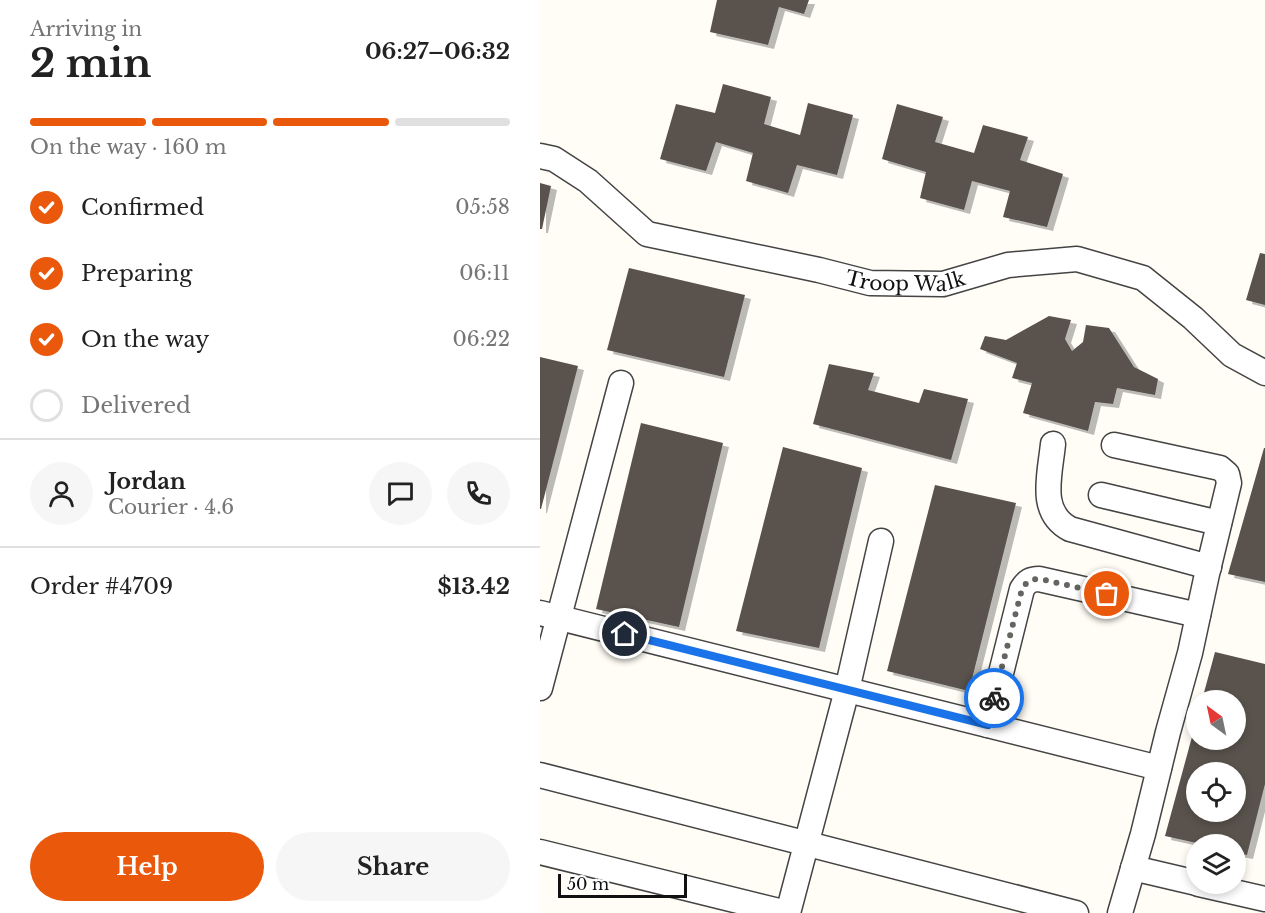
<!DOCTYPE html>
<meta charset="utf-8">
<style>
:root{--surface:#fff;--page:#f6f6f6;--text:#222;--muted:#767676;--line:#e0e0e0;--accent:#ea580c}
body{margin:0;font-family:"Libre Baskerville",serif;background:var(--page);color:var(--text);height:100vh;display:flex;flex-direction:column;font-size:22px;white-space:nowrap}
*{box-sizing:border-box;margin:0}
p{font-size:20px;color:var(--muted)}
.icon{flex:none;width:33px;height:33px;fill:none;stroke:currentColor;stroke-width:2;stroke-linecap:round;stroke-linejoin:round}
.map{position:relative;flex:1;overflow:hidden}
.drawer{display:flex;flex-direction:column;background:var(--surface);width:540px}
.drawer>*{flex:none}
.needle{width:39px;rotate:327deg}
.tools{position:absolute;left:646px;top:690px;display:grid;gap:12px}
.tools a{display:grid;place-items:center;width:60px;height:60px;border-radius:50%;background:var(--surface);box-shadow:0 3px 9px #0003;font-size:30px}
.scale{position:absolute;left:18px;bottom:15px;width:129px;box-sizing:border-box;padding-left:6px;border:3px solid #111;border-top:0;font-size:16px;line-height:21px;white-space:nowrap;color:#111;-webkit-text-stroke:4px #fff;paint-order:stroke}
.pin{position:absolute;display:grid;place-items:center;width:51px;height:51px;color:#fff;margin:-26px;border:3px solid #fff;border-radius:50%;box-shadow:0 2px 6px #0007}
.courier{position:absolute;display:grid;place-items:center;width:60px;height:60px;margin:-30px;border:4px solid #1a73e8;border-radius:50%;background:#fff;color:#222;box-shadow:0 2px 8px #0007}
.summary em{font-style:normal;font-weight:800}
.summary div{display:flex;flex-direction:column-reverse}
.summary{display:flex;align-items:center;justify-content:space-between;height:102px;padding:0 30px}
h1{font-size:39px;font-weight:800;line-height:45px}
.bar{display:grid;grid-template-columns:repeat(4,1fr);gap:9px 6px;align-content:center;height:72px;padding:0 30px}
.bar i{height:8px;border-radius:4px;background:var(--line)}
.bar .selected{background:var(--accent)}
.bar p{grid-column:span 4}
.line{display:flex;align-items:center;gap:15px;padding:0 30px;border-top:2px solid var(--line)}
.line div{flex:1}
.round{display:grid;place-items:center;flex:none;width:63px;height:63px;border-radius:32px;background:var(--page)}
ol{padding:0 30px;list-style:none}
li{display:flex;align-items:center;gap:18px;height:66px}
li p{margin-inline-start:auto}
li .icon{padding:6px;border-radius:50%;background:var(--accent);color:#fff;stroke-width:4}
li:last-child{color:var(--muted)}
li i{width:33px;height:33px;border:3px solid var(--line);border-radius:50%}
.button{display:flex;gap:12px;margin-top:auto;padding:12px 30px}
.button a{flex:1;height:69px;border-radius:36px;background:var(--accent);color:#fff;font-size:24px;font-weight:800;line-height:69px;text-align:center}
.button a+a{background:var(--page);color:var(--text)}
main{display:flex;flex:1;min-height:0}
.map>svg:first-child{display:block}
.building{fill:#5a524d;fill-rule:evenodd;filter:url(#shadow)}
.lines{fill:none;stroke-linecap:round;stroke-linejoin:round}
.minor-casing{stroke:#444;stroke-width:27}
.minor{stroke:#fff;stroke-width:24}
.done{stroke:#646461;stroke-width:6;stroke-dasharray:0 10.8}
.route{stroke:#1a73e8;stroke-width:8}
.labels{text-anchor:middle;stroke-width:6;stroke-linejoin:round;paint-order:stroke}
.street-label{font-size:20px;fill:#111;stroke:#fff}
</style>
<main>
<section class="drawer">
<div class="summary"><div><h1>2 min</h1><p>Arriving in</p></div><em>06:27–06:32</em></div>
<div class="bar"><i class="selected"></i><i class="selected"></i><i class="selected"></i><i></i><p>On the way · 160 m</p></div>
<ol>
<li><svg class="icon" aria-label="check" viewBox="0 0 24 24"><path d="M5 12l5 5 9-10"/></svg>Confirmed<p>05:58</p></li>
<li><svg class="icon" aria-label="check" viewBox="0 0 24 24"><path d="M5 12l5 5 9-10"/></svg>Preparing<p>06:11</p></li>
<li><svg class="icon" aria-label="check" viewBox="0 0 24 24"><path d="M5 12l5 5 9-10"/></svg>On the way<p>06:22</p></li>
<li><i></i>Delivered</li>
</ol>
<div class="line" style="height:108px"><a class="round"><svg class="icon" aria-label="person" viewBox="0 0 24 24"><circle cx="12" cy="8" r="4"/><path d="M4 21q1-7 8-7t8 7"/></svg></a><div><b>Jordan</b><p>Courier · 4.6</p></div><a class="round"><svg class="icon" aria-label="chat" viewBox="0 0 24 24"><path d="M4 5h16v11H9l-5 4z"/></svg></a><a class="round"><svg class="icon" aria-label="phone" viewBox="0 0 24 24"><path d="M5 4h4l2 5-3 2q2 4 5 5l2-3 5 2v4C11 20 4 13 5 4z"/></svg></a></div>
<div class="line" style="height:78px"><div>Order #4709</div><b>$13.42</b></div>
<div class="button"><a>Help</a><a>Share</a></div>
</section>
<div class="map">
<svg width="725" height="913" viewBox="0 0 725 913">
<defs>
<filter id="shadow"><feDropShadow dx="6" dy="4" stdDeviation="0" flood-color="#0004"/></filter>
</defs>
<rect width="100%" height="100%" fill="#fffdf5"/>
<path class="building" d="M177 0H269L264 14 239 7 228 45 170 32Z
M183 84 231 97 224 124 260 135 268 103 313 115 297 175 257 165 248 193 206 181 213 153 176 142 166 171 120 159 136 104 175 113Z
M357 104 403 117 395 142 434 153 443 125 488 137 480 160 523 174 507 227 463 217 470 191 432 181 424 210 380 198 386 172 342 159Z
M0 183 11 186 2 229H0Z
M720 253 725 254V305L706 300Z
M89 268 205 295 184 377 67 350Z
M509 316 531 320 525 339 532 351 543 342 546 325 569 328 594 367 618 379 615 395 577 388 573 404 555 402 548 431 483 413 492 383 472 378 477 363 440 349 445 336 466 340Z
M0 357 38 366 1 509H0Z
M289 364 334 373 328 390 379 403 384 389 428 399 411 460 273 424Z
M101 423 183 443 139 627 56 609Z
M243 447 322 468 279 648 196 631Z
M724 448H725V582L688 574Z
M395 485 476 503 429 691 347 671Z
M675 652 725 664V784L707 855 696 853V844H661L625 836 656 722 657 740H696V700H662ZM657 772H696V812H657Z"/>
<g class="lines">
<defs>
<g id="minor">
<path id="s1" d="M0 156 14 159 48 181 107 234 279 270 330 283 403 284 468 265 537 259 603 278 653 318 692 355 725 373"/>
<path d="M513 444C510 475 498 512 530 529L669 567"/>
<path d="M574 445 680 468 687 474 689 483 667 574 650 653 628 732 603 834 580 913"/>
<path d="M561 495 679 523"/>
<path d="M0 613 619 768"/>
<path d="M0 688 81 383"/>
<path d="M448 725 482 589C487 581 491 579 499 579L658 615"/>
<path d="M0 775 536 913"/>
<path d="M0 852 247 913"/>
<path d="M593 868 657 883"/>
<path d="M659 884 725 899"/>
<path d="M248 913 307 690 341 541"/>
</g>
</defs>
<use href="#minor" class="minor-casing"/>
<use href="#minor" class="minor"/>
</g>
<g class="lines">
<path class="done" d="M454 698 482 589C487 581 491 579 500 579L567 594"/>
<path class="route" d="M85 634 448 725 454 698"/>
</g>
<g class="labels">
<g class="street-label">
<text dy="7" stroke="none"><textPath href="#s1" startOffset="398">Troop Walk</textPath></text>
</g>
</g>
</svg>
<div class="tools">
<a><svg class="needle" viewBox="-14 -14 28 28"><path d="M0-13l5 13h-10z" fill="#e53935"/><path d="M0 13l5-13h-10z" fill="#767676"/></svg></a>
<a><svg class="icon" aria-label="locate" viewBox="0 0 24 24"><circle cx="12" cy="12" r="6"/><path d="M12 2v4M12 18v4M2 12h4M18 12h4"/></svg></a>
<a><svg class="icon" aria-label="layers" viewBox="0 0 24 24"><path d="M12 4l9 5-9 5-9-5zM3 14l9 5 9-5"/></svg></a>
</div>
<div class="scale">50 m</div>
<div class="pin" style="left:567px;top:594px;background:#ea580c"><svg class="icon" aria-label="bag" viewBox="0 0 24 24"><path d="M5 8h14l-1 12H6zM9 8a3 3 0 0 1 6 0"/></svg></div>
<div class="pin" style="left:85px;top:634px;background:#1f2937"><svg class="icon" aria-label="home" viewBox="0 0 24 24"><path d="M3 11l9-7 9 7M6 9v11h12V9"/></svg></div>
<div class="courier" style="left:454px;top:698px"><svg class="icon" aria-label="bike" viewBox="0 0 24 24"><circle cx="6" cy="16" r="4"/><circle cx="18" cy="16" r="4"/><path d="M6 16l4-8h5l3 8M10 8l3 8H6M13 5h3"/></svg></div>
</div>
</main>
